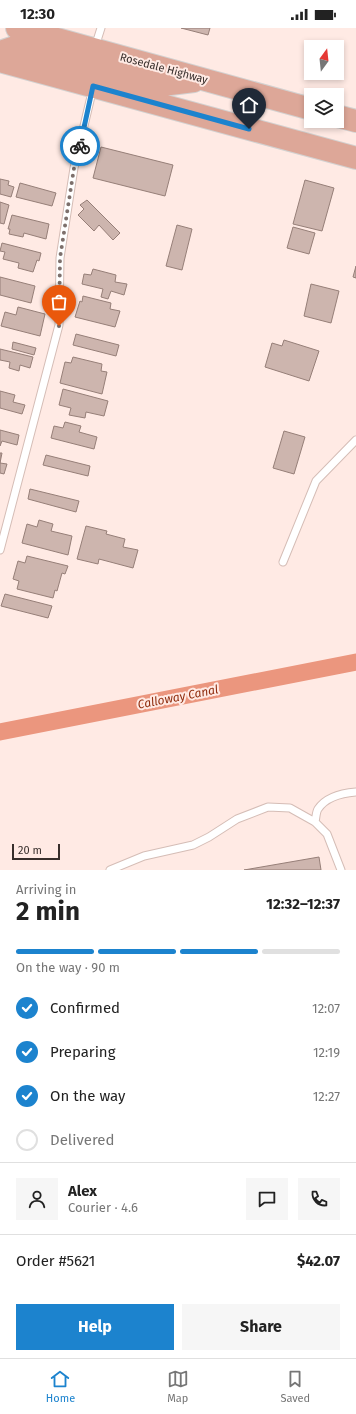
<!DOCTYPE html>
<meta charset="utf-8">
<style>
:root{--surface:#fff;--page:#f6f6f6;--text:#222;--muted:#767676;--line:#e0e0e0;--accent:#1c83ce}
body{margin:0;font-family:"Fira Sans",sans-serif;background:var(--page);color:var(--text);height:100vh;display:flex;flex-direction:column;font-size:15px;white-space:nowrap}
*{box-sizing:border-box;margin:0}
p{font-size:13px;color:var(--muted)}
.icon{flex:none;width:22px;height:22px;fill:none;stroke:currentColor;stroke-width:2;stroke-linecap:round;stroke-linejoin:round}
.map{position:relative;height:842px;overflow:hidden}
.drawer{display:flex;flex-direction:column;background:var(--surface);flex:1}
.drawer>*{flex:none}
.needle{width:26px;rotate:15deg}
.tools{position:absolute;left:304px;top:12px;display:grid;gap:8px}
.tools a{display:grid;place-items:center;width:40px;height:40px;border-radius:0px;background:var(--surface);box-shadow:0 2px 6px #0003;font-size:20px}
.scale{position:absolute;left:12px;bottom:10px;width:48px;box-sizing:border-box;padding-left:4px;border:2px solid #372e2b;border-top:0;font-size:11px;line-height:14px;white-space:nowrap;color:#372e2b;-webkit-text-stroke:3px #ffeae4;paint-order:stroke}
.pin{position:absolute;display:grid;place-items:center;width:34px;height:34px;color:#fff;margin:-41px -17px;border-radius:50% 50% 50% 0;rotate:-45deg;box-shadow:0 0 4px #0007}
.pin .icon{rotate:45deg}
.courier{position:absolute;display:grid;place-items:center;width:40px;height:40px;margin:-20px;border:3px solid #1c83ce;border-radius:50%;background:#fff;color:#222;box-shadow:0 1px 5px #0007}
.summary em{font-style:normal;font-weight:700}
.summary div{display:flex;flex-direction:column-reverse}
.summary{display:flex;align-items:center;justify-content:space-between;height:68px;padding:0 16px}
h1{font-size:26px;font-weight:700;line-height:30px}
.bar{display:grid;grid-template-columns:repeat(4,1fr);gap:6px 4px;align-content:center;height:48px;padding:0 16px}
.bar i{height:5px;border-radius:3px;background:var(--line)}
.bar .current{background:var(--accent)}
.bar p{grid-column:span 4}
.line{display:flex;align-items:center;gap:10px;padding:0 16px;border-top:1px solid var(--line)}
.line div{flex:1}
.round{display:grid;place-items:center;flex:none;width:42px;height:42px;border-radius:0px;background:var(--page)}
ol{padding:0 16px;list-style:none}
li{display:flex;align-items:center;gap:12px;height:44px}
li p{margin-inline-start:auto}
li .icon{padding:4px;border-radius:50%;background:var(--accent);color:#fff;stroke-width:4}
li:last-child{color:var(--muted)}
li i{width:22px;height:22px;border:2px solid var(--line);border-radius:50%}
.cta{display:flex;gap:8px;margin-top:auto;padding:8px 16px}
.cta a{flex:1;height:46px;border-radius:0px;background:var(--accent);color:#fff;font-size:16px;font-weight:700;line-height:46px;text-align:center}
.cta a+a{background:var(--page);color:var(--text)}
.status{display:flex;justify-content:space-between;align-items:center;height:28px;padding:0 20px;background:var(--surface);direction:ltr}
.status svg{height:11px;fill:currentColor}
.dock{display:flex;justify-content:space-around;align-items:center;height:56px;border-top:1px solid var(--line);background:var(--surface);font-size:11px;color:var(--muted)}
.dock a{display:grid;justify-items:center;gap:2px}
.dock .current{color:var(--accent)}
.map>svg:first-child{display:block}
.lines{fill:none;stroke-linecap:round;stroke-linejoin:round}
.canal{stroke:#eb967e;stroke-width:17}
.building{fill:#cdb5ae;stroke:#967f78}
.service-casing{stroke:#d5bdb6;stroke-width:9}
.primary-casing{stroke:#d3d1d0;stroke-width:24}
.service{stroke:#fff;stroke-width:7}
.primary{stroke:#dda798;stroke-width:22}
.done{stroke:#7d706c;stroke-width:4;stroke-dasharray:0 7.2}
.route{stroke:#1c83ce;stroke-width:5}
.labels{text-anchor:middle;stroke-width:4;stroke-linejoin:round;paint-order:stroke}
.street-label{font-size:11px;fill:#372e2b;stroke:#ffeae4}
.water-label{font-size:12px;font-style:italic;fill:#902e0f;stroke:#ffeae4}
</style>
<div class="status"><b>12:30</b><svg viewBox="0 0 49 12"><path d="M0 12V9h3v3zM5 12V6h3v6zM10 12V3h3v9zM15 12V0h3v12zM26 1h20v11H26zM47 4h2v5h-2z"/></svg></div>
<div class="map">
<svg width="356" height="842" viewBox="0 0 356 842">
<rect width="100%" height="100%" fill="#ffeae4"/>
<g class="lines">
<path class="canal" d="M0 704 356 634"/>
</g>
<path class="building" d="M181 0H210L208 7Z
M101 119 173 137 165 168 93 150Z
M0 151 9 153 8 157 14 159 11 169 0 166Z
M305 152 334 160 322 203 293 196Z
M20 155 56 165 52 178 16 169Z
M87 172 120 205 113 212 99 197 94 203 78 187 84 181 80 177Z
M0 174 9 177 4 196 0 195Z
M12 187 49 196 46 211 24 205 23 209 9 206 10 201H8Z
M177 197 192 201 182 242 166 238Z
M293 199 315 205 309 226 287 220Z
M2 215 41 225 39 233 37 232 33 244 18 240 19 235 3 231 5 224 0 223Z
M356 238V250L353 249Z
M93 241 116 247 115 254 127 256 124 267 111 263 108 271 101 269 103 261 82 256 84 246 91 247Z
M0 249 35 258 31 275 0 267Z
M311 256 339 263 331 295 304 288Z
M83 268 111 275 110 281 120 283 115 299 75 289 80 273 82 274Z
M18 279 45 286 40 308 1 298 5 284 16 287Z
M76 306 119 317 116 328 73 317Z
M284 312 319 323 309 353 265 339 272 315 282 318Z
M13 314 36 320 34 327 12 321Z
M0 321 33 329 30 340 20 337 19 343 9 340 10 334 0 332Z
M73 329 102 336 101 343 107 344 102 366 60 355 65 334 71 335Z
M63 361 108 373 104 388 86 384 85 390 69 387 71 380 59 377Z
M0 363 15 367 13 374 25 377 22 386 0 380Z
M65 394 81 398 79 404 97 409 94 421 51 410 54 398 63 400Z
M0 402 19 407 17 417 2 413 0 418Z
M284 403 305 409 294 446 273 440Z
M0 425H2L0 435 7 436 4 446 0 445Z
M46 427 90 438 88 448 43 437Z
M30 461 79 473 76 484 28 471Z
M39 492 53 496 51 503 72 508 68 527 22 515 27 496 37 499Z
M86 498 107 503 106 506 125 511 123 519 138 522 133 540 99 531 98 536 77 531Z
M27 528 68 538 65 546 62 545 57 563 55 562 53 570 17 561 19 553 13 551 18 533 25 535Z
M5 566 52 578 48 590 1 578Z
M319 829 321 842H244Z"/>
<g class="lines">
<defs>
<path id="service" d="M95 19 101 0
M0 522 59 297 60 230 74 140 93 60
M283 534 316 453 356 412
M315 794C316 790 316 784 318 781 326 769 343 765 356 764
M110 842 144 828 193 817 209 809 237 791 268 779 290 780 315 794 327 806 341 842"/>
<path id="primary" d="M17 0 311 81
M0 24 18 18 162 57 194 53
M0 33 356 130
M337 88 356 93"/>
</defs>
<use href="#service" class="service-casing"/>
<use href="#primary" class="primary-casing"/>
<use href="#service" class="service"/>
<use href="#primary" class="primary"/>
</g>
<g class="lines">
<path class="done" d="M59 298 60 230 74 140 80 118"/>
<path class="route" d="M80 118 93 58 249 101"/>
</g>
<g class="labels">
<g class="street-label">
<text transform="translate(164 40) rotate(15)" y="4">Rosedale Highway</text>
</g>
<g class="water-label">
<text transform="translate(178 669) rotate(-11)" y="4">Calloway Canal</text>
</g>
</g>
</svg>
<div class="tools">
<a><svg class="needle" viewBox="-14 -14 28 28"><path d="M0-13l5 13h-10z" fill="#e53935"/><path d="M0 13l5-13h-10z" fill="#767676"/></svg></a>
<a><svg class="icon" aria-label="layers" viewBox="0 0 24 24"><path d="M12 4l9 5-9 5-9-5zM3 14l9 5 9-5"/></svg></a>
</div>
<div class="scale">20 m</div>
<div class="pin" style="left:59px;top:298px;background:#ea580c"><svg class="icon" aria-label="bag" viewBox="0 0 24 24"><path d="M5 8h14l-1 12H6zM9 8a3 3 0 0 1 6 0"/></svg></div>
<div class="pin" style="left:249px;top:101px;background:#1f2937"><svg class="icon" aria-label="home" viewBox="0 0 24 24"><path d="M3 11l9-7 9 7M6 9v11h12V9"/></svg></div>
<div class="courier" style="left:80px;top:118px"><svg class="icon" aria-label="bike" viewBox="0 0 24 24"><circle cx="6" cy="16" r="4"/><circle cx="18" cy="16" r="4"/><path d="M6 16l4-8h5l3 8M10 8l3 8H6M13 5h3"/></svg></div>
</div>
<section class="drawer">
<div class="summary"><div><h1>2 min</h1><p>Arriving in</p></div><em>12:32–12:37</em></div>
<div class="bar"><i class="current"></i><i class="current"></i><i class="current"></i><i></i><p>On the way · 90 m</p></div>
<ol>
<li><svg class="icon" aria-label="check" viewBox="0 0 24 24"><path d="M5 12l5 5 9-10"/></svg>Confirmed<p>12:07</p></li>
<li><svg class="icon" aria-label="check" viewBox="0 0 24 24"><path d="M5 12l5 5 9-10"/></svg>Preparing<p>12:19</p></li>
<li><svg class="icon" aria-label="check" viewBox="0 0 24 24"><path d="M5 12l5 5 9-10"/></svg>On the way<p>12:27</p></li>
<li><i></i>Delivered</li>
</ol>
<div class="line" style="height:72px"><a class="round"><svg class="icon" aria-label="person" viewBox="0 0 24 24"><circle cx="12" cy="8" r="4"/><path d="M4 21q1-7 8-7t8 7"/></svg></a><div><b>Alex</b><p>Courier · 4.6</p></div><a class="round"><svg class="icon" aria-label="chat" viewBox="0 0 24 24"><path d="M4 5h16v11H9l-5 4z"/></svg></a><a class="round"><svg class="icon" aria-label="phone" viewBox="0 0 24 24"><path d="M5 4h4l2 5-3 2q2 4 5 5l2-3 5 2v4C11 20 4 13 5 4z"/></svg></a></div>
<div class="line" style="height:52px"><div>Order #5621</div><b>$42.07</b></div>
<div class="cta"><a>Help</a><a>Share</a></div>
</section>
<nav class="dock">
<a class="current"><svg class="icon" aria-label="home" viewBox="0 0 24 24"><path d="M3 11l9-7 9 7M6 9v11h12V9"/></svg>Home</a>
<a><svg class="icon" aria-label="map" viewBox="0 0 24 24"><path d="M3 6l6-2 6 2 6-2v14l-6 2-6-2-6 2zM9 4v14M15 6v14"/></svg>Map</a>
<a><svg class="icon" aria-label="saved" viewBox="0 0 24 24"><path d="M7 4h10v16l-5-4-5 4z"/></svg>Saved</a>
</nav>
